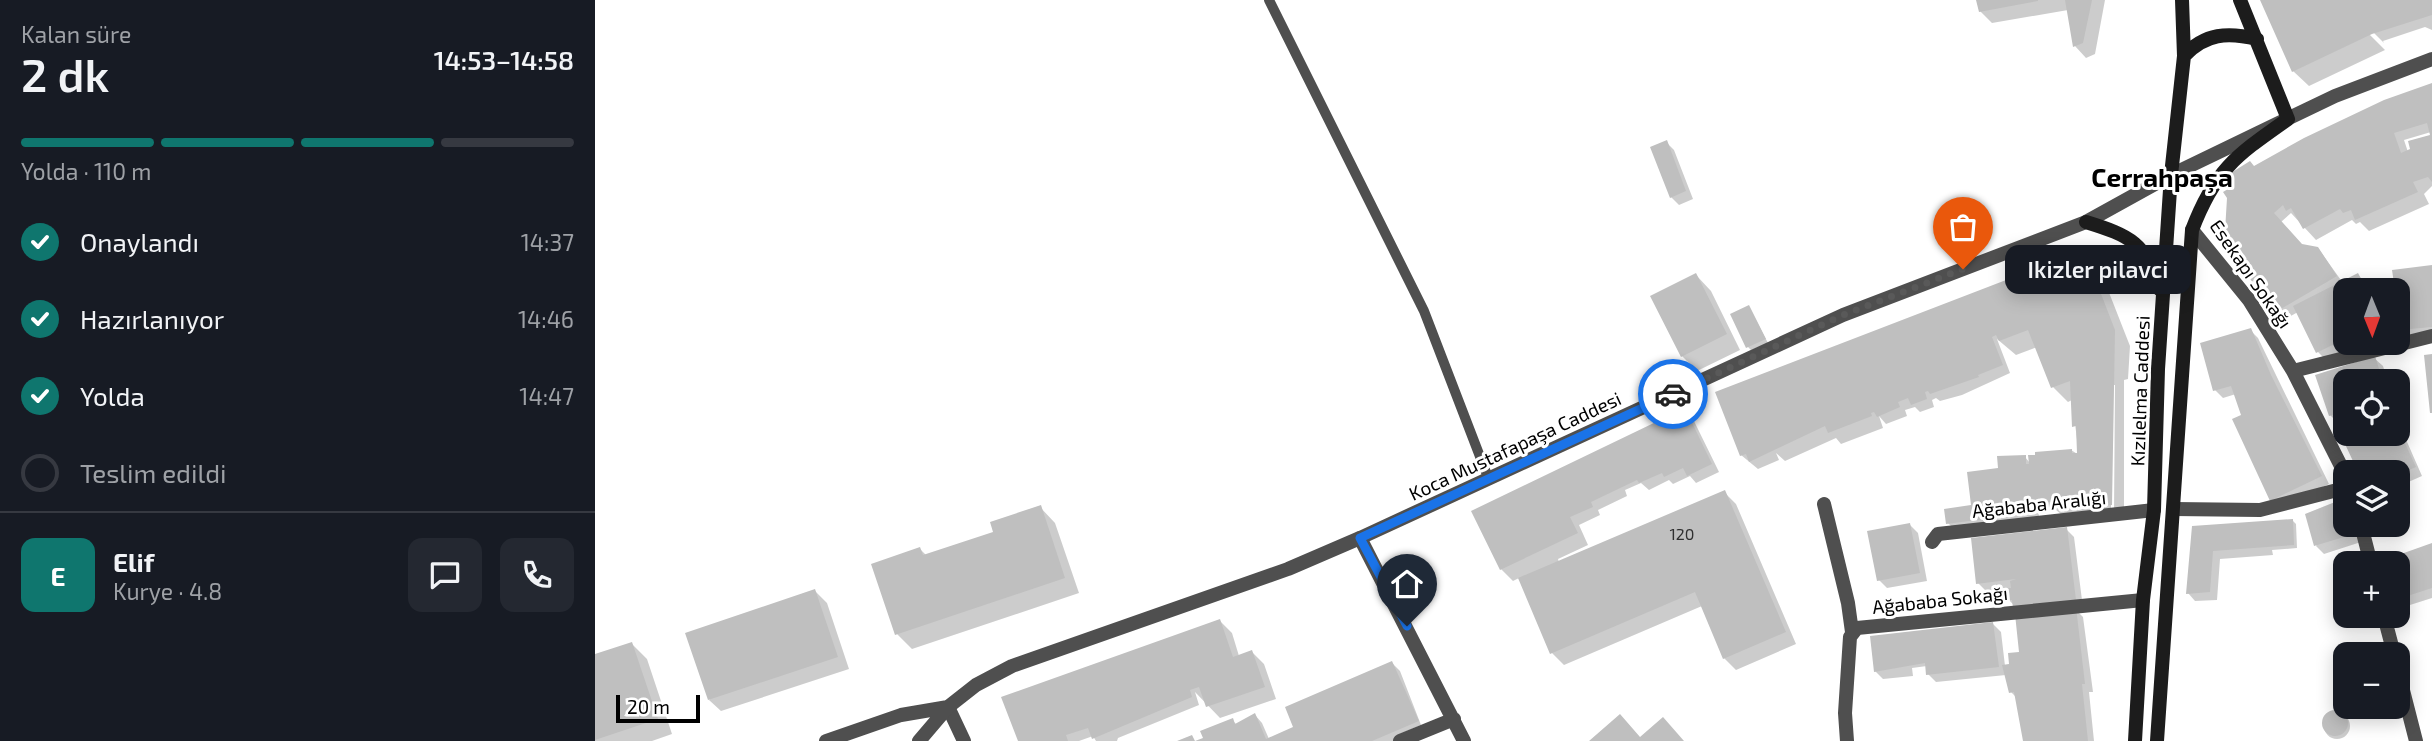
<!DOCTYPE html>
<html lang="tr">
<meta charset="utf-8">
<style>
:root{--surface:#171b24;--page:#242831;--text:#f1f3f6;--muted:#9ea1a6;--line:#363941;--accent:#0f766e}
body{margin:0;font-family:"Exo 2",sans-serif;background:var(--page);color:var(--text);height:100vh;display:flex;flex-direction:column;font-size:26px;white-space:nowrap}
*{box-sizing:border-box;margin:0}
p{font-size:23px;color:var(--muted)}
.icon{flex:none;width:38px;height:38px;fill:none;stroke:currentColor;stroke-width:2;stroke-linecap:round;stroke-linejoin:round}
.map{position:relative;flex:1;overflow:hidden}
.details{display:flex;flex-direction:column;background:var(--surface);width:595px}
.details>*{flex:none}
.needle{width:46px;rotate:179deg}
.buttons{position:absolute;left:1738px;top:278px;display:grid;gap:14px}
.buttons a{display:grid;place-items:center;width:77px;height:77px;border-radius:14px;background:var(--surface);box-shadow:0 4px 18px #0003;font-size:35px}
.scale{position:absolute;left:21px;bottom:18px;width:84px;box-sizing:border-box;padding-left:7px;border:4px solid #000;border-top:0;font-size:19px;line-height:24px;white-space:nowrap;color:#000;-webkit-text-stroke:5px #fff;paint-order:stroke}
.pin{position:absolute;display:grid;place-items:center;width:60px;height:60px;color:#fff;margin:-72px -30px;border-radius:50% 50% 50% 0;rotate:-45deg;box-shadow:0 0 7px #0007}
.pin .icon{rotate:45deg}
.courier{position:absolute;display:grid;place-items:center;width:70px;height:70px;margin:-35px;border:5px solid #1a73e8;border-radius:50%;background:#fff;color:#222;box-shadow:0 2px 9px #0007}
.bubble{position:absolute;height:49px;border-radius:14px;background:var(--surface);box-shadow:0 4px 18px #0003;font-size:23px;font-weight:600;line-height:49px;text-align:center}
.overview em{font-style:normal;font-weight:600}
.overview div{display:flex;flex-direction:column-reverse}
.overview{display:flex;align-items:center;justify-content:space-between;height:119px;padding:0 21px}
h1{font-size:46px;font-weight:600;line-height:52px}
.bar{display:grid;grid-template-columns:repeat(4,1fr);gap:10px 7px;align-content:center;height:84px;padding:0 21px}
.bar i{height:9px;border-radius:5px;background:var(--line)}
.bar .current{background:var(--accent)}
.bar p{grid-column:span 4}
.line{display:flex;align-items:center;gap:18px;padding:0 21px;border-top:2px solid var(--line)}
.line div{flex:1}
.round{display:grid;place-items:center;flex:none;width:74px;height:74px;border-radius:14px;background:var(--page)}
ol{padding:0 21px;list-style:none}
li{display:flex;align-items:center;gap:21px;height:77px}
li p{margin-inline-start:auto}
li .icon{padding:7px;border-radius:50%;background:var(--accent);color:#fff;stroke-width:4}
li:last-child{color:var(--muted)}
li i{width:38px;height:38px;border:4px solid var(--line);border-radius:50%}
main{display:flex;flex:1;min-height:0}
.map>svg:first-child{display:block}
.shadow{fill:#0003;fill-rule:evenodd}
.building{fill:#bfbfbf;fill-rule:evenodd}
.lines{fill:none;stroke-linecap:round;stroke-linejoin:round}
.service{stroke:#4f4f4f;stroke-width:10}
.minor{stroke:#4f4f4f;stroke-width:14}
.tertiary{stroke:#4f4f4f;stroke-width:14}
.secondary{stroke:#1c1c1c;stroke-width:14}
.done{stroke:#595959;stroke-width:7;stroke-dasharray:0 12.6}
.route{stroke:#1a73e8;stroke-width:9}
.labels{text-anchor:middle;stroke-width:6;stroke-linejoin:round;paint-order:stroke}
.number-label{font-size:16px;fill:#303030}
.street-label{font-size:19px;fill:#000;stroke:#fff}
.district-label{font-size:26px;font-weight:bold;fill:#000;stroke:#fff}
</style>
<main>
<section class="details">
<div class="overview"><div><h1>2 dk</h1><p>Kalan süre</p></div><em>14:53–14:58</em></div>
<div class="bar"><i class="current"></i><i class="current"></i><i class="current"></i><i></i><p>Yolda · 110 m</p></div>
<ol>
<li><svg class="icon" aria-label="check" viewBox="0 0 24 24"><path d="M5 12l5 5 9-10"/></svg>Onaylandı<p>14:37</p></li>
<li><svg class="icon" aria-label="check" viewBox="0 0 24 24"><path d="M5 12l5 5 9-10"/></svg>Hazırlanıyor<p>14:46</p></li>
<li><svg class="icon" aria-label="check" viewBox="0 0 24 24"><path d="M5 12l5 5 9-10"/></svg>Yolda<p>14:47</p></li>
<li><i></i>Teslim edildi</li>
</ol>
<div class="line" style="height:126px"><b class="round" style="background:var(--accent);color:#fff">E</b><div><b>Elif</b><p>Kurye · 4.8</p></div><a class="round"><svg class="icon" aria-label="chat" viewBox="0 0 24 24"><path d="M4 5h16v11H9l-5 4z"/></svg></a><a class="round"><svg class="icon" aria-label="phone" viewBox="0 0 24 24"><path d="M5 4h4l2 5-3 2q2 4 5 5l2-3 5 2v4C11 20 4 13 5 4z"/></svg></a></div>
</section>
<div class="map">
<svg width="1837" height="741" viewBox="0 0 1837 741">
<rect width="100%" height="100%" fill="#fff"/>
<path class="shadow" d="M1383 0H1510L1500 54 1491 58 1480 46 1473 10 1397 23 1385 11Z
M1667 0H1837V30L1830 27 1788 41 1789 43 1772 26 1769 29 1790 50 1714 86 1698 71Z
M1837 85V136L1836 132 1809 140 1813 152 1837 136V186L1829 194 1834 204 1774 231 1765 222 1761 224 1757 220 1721 240 1696 213 1686 222 1708 246 1723 248 1748 283 1763 275 1777 290H1750V343H1778L1735 364 1723 352 1703 312 1694 317 1664 287 1636 239 1659 168Z
M1071 142 1079 150 1098 199 1084 205 1076 197Z
M1489 252 1504 267 1535 346 1533 379 1529 380V517L1467 515 1461 510 1443 511 1445 521 1357 527 1353 523 1378 507 1405 469 1430 457 1435 463 1476 450 1484 455 1477 400 1473 402 1458 387 1442 347 1421 355 1402 339 1415 373 1367 395 1345 401 1341 398 1337 400 1339 407 1325 412 1320 407 1310 410 1312 416 1291 424 1284 416 1288 428 1246 444 1241 438 1190 461 1181 453 1184 460 1163 469 1146 455ZM1516 385H1520L1519 514H1516Z
M1837 266V335L1814 338 1806 330 1799 271Z
M1101 275 1116 291 1145 350 1102 371 1087 356Z
M1154 307 1173 343 1156 350 1153 347Z
M1655 330 1663 338 1734 484 1684 508 1676 500 1641 394 1628 398 1620 390Z
M1779 358 1788 366 1793 382H1750V421L1743 423 1735 415 1723 377Z
M1090 411 1098 419 1124 472 1101 483 1095 476 1078 484 1074 480 1054 490 1046 483 1030 490 1032 496 1003 510 1005 515 984 525 993 545 963 559 964 562 1129 492 1141 504 1201 644 1141 670 1129 658 1107 606 969 665 957 653 924 578 918 581 906 569Z
M1802 419 1827 476 1802 487V472H1765L1746 432 1802 434Z
M1750 500V525H1762L1766 542 1729 554 1721 546Z
M445 507 460 523 484 593 317 649 302 634 325 549 332 556 401 533Z
M1697 520 1701 524 1702 548 1677 550 1678 555 1625 559 1622 600 1600 601 1593 593 1598 528Z
M1315 525 1323 533 1332 581 1292 588 1284 580Z
M1471 529 1479 537 1488 608 1480 609 1488 617 1498 692H1494L1499 741H1429L1422 698 1416 692 1411 675 1341 682 1333 674 1332 666 1317 668 1318 676 1288 679 1280 671 1398 624 1406 632 1410 666H1416L1426 653 1428 615 1414 600 1412 589 1391 591 1383 583Z
M1837 545V598L1815 605 1807 597 1802 583V564Z
M220 591 232 603 254 669 126 711 114 700Z
M625 621 637 633 644 656 657 652 669 664 681 699 625 718 600 692 604 705 523 738 522 741H501L498 736 484 741H425Z
M37 644 52 659 77 734 57 741H0V656Z
M797 663 805 671 826 725 800 736 802 741H606L637 720 642 725 660 715 667 723 674 739 701 728Z
M1729 726a13 13 0 1 1 26 0a13 13 0 1 1-26 0Z"/>
<path class="building" d="M1381 0H1443V1L1384 12Z
M1470 0H1497L1488 43 1478 47Z
M1665 0H1837V15L1777 34 1697 72Z
M1837 83V182L1833 177 1818 182 1823 192 1760 220 1756 210 1748 213 1745 209 1708 229 1696 208 1691 211 1688 205 1679 213 1707 244 1723 247 1742 276 1684 310 1662 288 1627 242 1634 238 1630 231 1632 198 1628 192 1638 186 1631 176 1655 161 1659 166 1709 138 1789 100ZM1832 123 1835 135 1813 141 1815 149 1806 153 1799 133Z
M1072 140 1091 191 1075 198 1055 147Z
M1489 250 1520 330 1517 505 1457 508V502L1436 503 1437 513 1351 524 1349 509 1376 505 1372 472 1403 468 1402 456 1431 455V464H1434L1433 455H1440V452L1477 449V453H1482L1481 426 1477 427 1475 381 1456 388 1433 330 1404 341 1401 335 1397 337 1408 365 1383 375 1384 377 1335 394 1333 391 1330 392 1332 399 1316 405 1313 398 1303 402 1305 407 1282 417 1279 412 1276 413 1277 416 1233 433 1230 426 1154 462 1151 454 1145 456 1120 392Z
M1837 265V327L1804 330 1802 290H1800L1797 270Z
M1101 273 1132 334 1086 357 1055 296Z
M1763 273 1772 290H1750V339L1721 353 1698 306Z
M1154 305 1171 339 1151 348 1135 314Z
M1656 328 1676 375 1727 476 1675 501 1637 419 1646 415 1636 386 1618 391 1605 343Z
M1837 354V413H1835L1829 355Z
M1780 356 1788 382H1750V411L1734 416 1720 375Z
M1090 408 1117 464 1092 476 1088 468 1069 477 1067 473 1044 483 1042 480 996 502 998 507 975 517 983 533 905 570 876 511Z
M1802 426 1821 467 1802 475V472H1763L1744 431 1750 428V434H1802Z
M1130 490 1191 632 1128 659 1100 592 955 654 923 578Z
M1750 498V525H1757L1759 534 1719 546 1710 514Z
M446 505 470 578 300 635 276 564 325 547 328 555 398 532 395 522Z
M1698 519 1699 545 1618 551 1615 592 1591 594 1597 526Z
M1315 523 1325 573 1282 581 1272 531Z
M1472 527 1481 600 1418 608 1417 600H1412L1410 588H1416L1415 581 1421 579 1381 584 1376 538Z
M1837 543V588L1806 598 1802 564H1794L1792 559Z
M220 589 243 657 113 700 90 633Z
M1481 607 1490 684H1487L1493 741H1428L1419 692 1414 693 1407 665 1414 664 1413 653 1424 652 1420 614Z
M625 619 638 657 657 650 670 687 611 707 604 687 595 690 597 697 497 739 493 728 471 735 473 741H423L406 697Z
M1398 622 1404 667 1331 675 1330 663 1279 672 1275 636Z
M37 642 63 719 0 740V654Z
M797 661 824 721 777 741H600L608 738 605 731 638 718 640 724 660 713 671 739 698 727 690 707Z
M1727 723a13 13 0 1 1 26 0a13 13 0 1 1-26 0Z
M1025 714 1045 737 1068 717 1089 741H994Z
M597 735 600 741H582Z"/>
<g class="lines">
<path class="service" d="M674 0 829 311 894 480"/>
<path class="minor" d="M1597 230 1654 300 1698 371 1750 474
M1698 371 1837 336
M1229 504 1253 603 1257 632
M1579 509 1665 510 1750 488
M1766 525 1776 564
M765 538 869 741
M1337 542 1343 534 1559 510
M1789 616 1799 654
M1802 667 1821 741
M353 707 369 741
M805 741 859 719
M1252 741 1250 713 1255 637 1262 628 1548 600"/>
<path class="tertiary" d="M231 741 306 715 353 707
M324 741 353 707 381 685 417 666 693 569 765 538 1248 315 1491 222 1576 175 1740 96 1837 59"/>
<path class="secondary" d="M1589 56C1610 33 1633 32 1662 39
M1491 222C1536 236 1551 243 1564 289
M1540 741 1548 600 1559 510 1563 369 1576 175 1589 56 1587 0
M1562 741 1597 230C1620 169 1642 155 1693 119L1645 0"/>
</g>
<g class="lines">
<path class="done" d="M1078 394 1248 315 1368 269"/>
<path class="route" d="M812 626 765 538 1078 394"/>
</g>
<g class="labels">
<g class="number-label">
<text x="1087" y="540">120</text>
</g>
<g class="street-label">
<text transform="translate(1656 274) rotate(55)" y="7">Esekapı Sokağı</text>
<text transform="translate(1545 391) rotate(-88)" y="7">Kızılelma Caddesi</text>
<text transform="translate(920 446) rotate(-25)" y="7">Koca Mustafapaşa Caddesi</text>
<text transform="translate(1444 504) rotate(-6)" y="7">Ağababa Aralığı</text>
<text transform="translate(1345 600) rotate(-6)" y="7">Ağababa Sokağı</text>
</g>
<g class="district-label">
<text x="1567" y="187">Cerrahpaşa</text>
</g>
</g>
</svg>
<div class="buttons">
<a><svg class="needle" viewBox="-14 -14 28 28"><path d="M0-13l5 13h-10z" fill="#e53935"/><path d="M0 13l5-13h-10z" fill="#9ea1a6"/></svg></a>
<a><svg class="icon" aria-label="locate" viewBox="0 0 24 24"><circle cx="12" cy="12" r="6"/><path d="M12 2v4M12 18v4M2 12h4M18 12h4"/></svg></a>
<a><svg class="icon" aria-label="layers" viewBox="0 0 24 24"><path d="M12 4l9 5-9 5-9-5zM3 14l9 5 9-5"/></svg></a>
<a>+</a>
<a>−</a>
</div>
<div class="scale">20 m</div>
<div class="pin" style="left:1368px;top:269px;background:#ea580c"><svg class="icon" aria-label="bag" viewBox="0 0 24 24"><path d="M5 8h14l-1 12H6zM9 8a3 3 0 0 1 6 0"/></svg></div>
<div class="pin" style="left:812px;top:626px;background:#1f2937"><svg class="icon" aria-label="home" viewBox="0 0 24 24"><path d="M3 11l9-7 9 7M6 9v11h12V9"/></svg></div>
<div class="courier" style="left:1078px;top:394px"><svg class="icon" aria-label="car" viewBox="0 0 24 24"><path d="M5 17H2v-5l4-1 3-4h7l3 4 3 1v5h-3M9 17h6M6 11h13"/><circle cx="7" cy="17" r="2"/><circle cx="17" cy="17" r="2"/></svg></div>
<div class="bubble" style="left:1410px;top:245px;width:186px">Ikizler pilavci</div>
</div>
</main>
